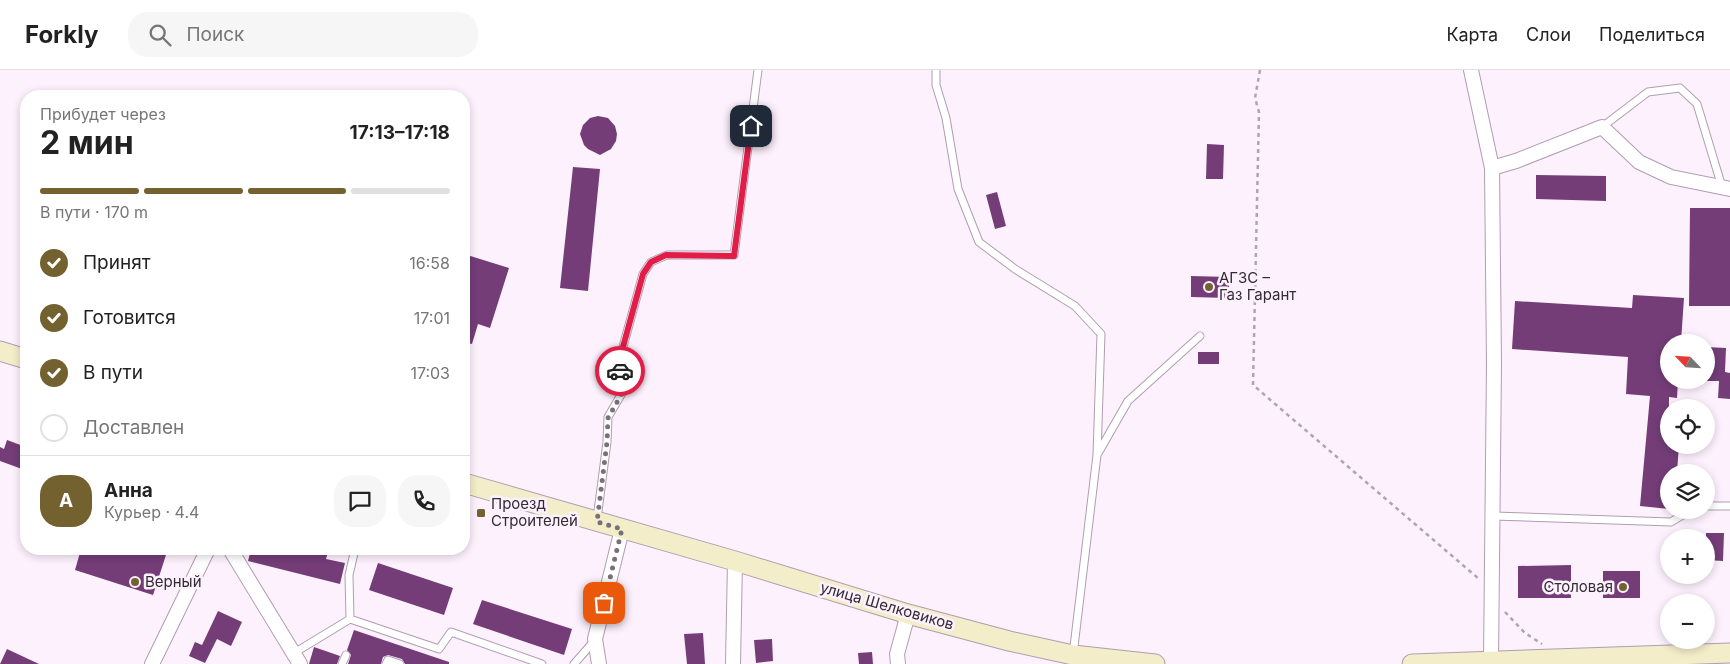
<!DOCTYPE html>
<html lang="ru">
<meta charset="utf-8">
<style>
:root{--surface:#fff;--page:#f6f6f6;--text:#222;--muted:#767676;--line:#e0e0e0;--accent:#73612f}
body{margin:0;font-family:Inter,sans-serif;background:var(--page);color:var(--text);height:100vh;display:flex;flex-direction:column;font-size:19px;white-space:nowrap}
*{box-sizing:border-box;margin:0}
p{font-size:16px;color:var(--muted)}
.icon{flex:none;width:28px;height:28px;fill:none;stroke:currentColor;stroke-width:2;stroke-linecap:round;stroke-linejoin:round}
.map{position:relative;flex:1;overflow:hidden}
.sheet{position:absolute;left:20px;top:20px;width:450px;height:465px;display:flex;flex-direction:column;background:var(--surface);border-radius:20px;box-shadow:0 2px 8px #0003}
.sheet>*{flex:none}
.needle{width:32px;rotate:295deg}
.buttons{position:absolute;left:1660px;top:264px;display:grid;gap:10px}
.buttons a{display:grid;place-items:center;width:55px;height:55px;border-radius:50%;background:var(--surface);box-shadow:0 2px 8px #0003;font-size:25px}
.pin{position:absolute;display:grid;place-items:center;width:42px;height:42px;color:#fff;margin:-21px;border-radius:10px;box-shadow:0 2px 8px #0006}
.courier{position:absolute;display:grid;place-items:center;width:50px;height:50px;margin:-25px;border:4px solid #e11d48;border-radius:50%;background:#fff;color:#222;box-shadow:0 1px 6px #0007}
.headline em{font-style:normal;font-weight:700}
.headline div{display:flex;flex-direction:column-reverse}
.headline{display:flex;align-items:center;justify-content:space-between;height:85px;padding:0 20px}
h1{font-size:32px;font-weight:700;line-height:38px}
.bar{display:grid;grid-template-columns:repeat(4,1fr);gap:8px 5px;align-content:center;height:60px;padding:0 20px}
.bar i{height:6px;border-radius:4px;background:var(--line)}
.bar .active{background:var(--accent)}
.bar p{grid-column:span 4}
.line{display:flex;align-items:center;gap:12px;padding:0 20px;border-top:1px solid var(--line)}
.line div{flex:1}
.round{display:grid;place-items:center;flex:none;width:52px;height:52px;border-radius:20px;background:var(--page)}
ol{padding:0 20px;list-style:none}
li{display:flex;align-items:center;gap:15px;height:55px}
li p{margin-inline-start:auto}
li .icon{padding:5px;border-radius:50%;background:var(--accent);color:#fff;stroke-width:4}
li:last-child{color:var(--muted)}
li i{width:28px;height:28px;border:2px solid var(--line);border-radius:50%}
header{display:flex;align-items:center;gap:30px;box-sizing:border-box;height:70px;padding:0 25px;background:var(--surface);border-bottom:1px solid var(--line)}
header strong{font-size:24px}
nav{display:flex;gap:28px;margin-inline-start:auto;font-size:18px}
.search{width:350px;height:45px;background:var(--page);display:flex;align-items:center;gap:12px;box-sizing:border-box;padding:0 18px;border-radius:20px;color:var(--muted);font-size:19px}
.map>svg:first-child{display:block}
.building{fill:#743d78}
.lines{fill:none;stroke-linecap:round;stroke-linejoin:round}
.lane-casing{stroke:#b09db1;stroke-width:9}
.street-casing{stroke:#b09db1;stroke-width:16}
.secondary-casing{stroke:#b09db1;stroke-width:21}
.path{stroke:#afa5af;stroke-width:2.5;stroke-dasharray:4 4;stroke-linecap:butt}
.lane{stroke:#fff;stroke-width:7}
.street{stroke:#fff;stroke-width:14}
.secondary{stroke:#f4edca;stroke-width:19}
.done{stroke:#797079;stroke-width:5;stroke-dasharray:0 9}
.route{stroke:#e11d48;stroke-width:6}
.poi-dot{fill:#73612f;stroke:#fdf1fd;stroke-width:2}
.labels{text-anchor:middle;stroke-width:5;stroke-linejoin:round;paint-order:stroke}
.poi-label{font-size:15px;fill:#322b32;stroke:#fdf1fd;text-anchor:start}
.street-label{font-size:15px;fill:#322b32;stroke:#fdf1fd}
</style>
<header>
<strong>Forkly</strong>
<div class="search"><svg class="icon" aria-label="search" viewBox="0 0 24 24"><circle cx="10" cy="10" r="6"/><path d="M15 15l6 6"/></svg>Поиск</div>
<nav><a>Карта</a><a>Слои</a><a>Поделиться</a></nav>
</header>
<div class="map">
<svg width="1730" height="594" viewBox="0 0 1730 594">
<rect width="100%" height="100%" fill="#fdf1fd"/>
<path class="building" d="M598 46 608 48 615 56 617 64 616 71 611 79 600 85 588 79 584 75 580 64 583 55 590 48Z
M1207 74 1224 75 1223 109H1206Z
M573 97 600 99 588 221 560 218Z
M1536 105 1606 106V131L1536 129Z
M997 122 1006 156 995 159 986 125Z
M1690 138H1730V236H1689Z
M464 184 509 198 490 258 478 254 472 274 464 272Z
M1191 206 1229 207V228L1191 227Z
M1633 225 1684 228 1681 272H1669V310H1678L1677 328 1669 327V375H1679L1677 402H1669V439L1640 436 1650 326 1626 324 1628 287 1512 279 1515 231 1632 238Z
M1706 277 1726 278 1725 302 1730 303V329L1718 328 1719 311H1706Z
M1198 282H1219V294H1198Z
M7 370 26 377V389L22 399 0 391V377L4 379Z
M1706 463H1724L1723 491 1706 490Z
M81 479H147L166 485 153 525 75 500Z
M251 479H329L326 489 345 493 340 514 248 491Z
M378 493 453 518 444 545 369 520Z
M1571 495V528H1518V496Z
M1603 501H1640V528H1603Z
M482 530 572 559 564 585 473 554Z
M218 541 242 552 231 576 217 569 205 593 189 586 195 572 202 575Z
M354 560 449 592V594H405L402 589 388 585 383 587 381 594H348L351 585 347 580Z
M703 563 705 594H687L684 564Z
M772 569 773 591 756 593 754 570Z
M314 577 340 586 337 594H309Z
M7 579 39 594H0Z
M872 582 873 594H859L858 583Z"/>
<g class="lines">
<defs>
<path id="lane" d="M936 0V15L946 48 958 119 979 172 1015 199 1075 236 1101 264 1097 385
M1602 57 1648 22 1680 18 1697 34 1722 117
M1706 436H1730
M1493 446 1671 452 1691 440
M597 449 607 372 608 347 625 318 618 295 643 204 651 192 667 185H734L758 0
M350 549 439 579 451 562 542 594
M294 583 350 549 349 505 355 479
M1073 585 1097 385 1128 331 1200 266
M342 594 346 585
M386 594 388 590 400 594
M574 594 595 570"/>
<path id="street" d="M1471 0 1492 98 1494 293 1491 591
M1492 98 1516 91 1602 57 1639 92 1671 107 1730 119
M230 479 300 594
M152 594 208 479
M599 594 595 569 622 459
M733 594 735 491
M898 594 897 584 908 544"/>
<path id="secondary" d="M0 281 26 289
M464 413 735 491 908 544 1009 571 1073 585 1155 594
M1412 594 1730 583"/>
</defs>
<use href="#lane" class="lane-casing"/>
<use href="#street" class="street-casing"/>
<use href="#secondary" class="secondary-casing"/>
<path class="path" d="M1260 0 1255 28 1259 42 1253 315 1479 509
M1505 542 1525 563 1542 574"/>
<use href="#lane" class="lane"/>
<use href="#street" class="street"/>
<use href="#secondary" class="secondary"/>
</g>
<g class="lines">
<path class="done" d="M604 533 622 459 597 452 607 372 608 348 625 318 620 301"/>
<path class="route" d="M620 301 618 295 643 204 651 192 666 185 734 186 751 56"/>
</g>
<g class="poi-dot">
<circle cx="1209" cy="217" r="5"/>
<rect x="476" y="438" width="10" height="10" rx="2.5"/>
<circle cx="135" cy="512" r="5"/>
<circle cx="1623" cy="517" r="5"/>
</g>
<g class="labels">
<g class="poi-label">
<text x="1219" y="213">АГЗС –<tspan x="1219" dy="17">Газ Гарант</tspan></text>
<text x="491" y="439">Проезд<tspan x="491" dy="17">Строителей</tspan></text>
<text x="145" y="517">Верный</text>
<text x="1613" y="522" text-anchor="end">Столовая</text>
</g>
<g class="street-label">
<text transform="translate(887 536) rotate(16)" y="5">улица Шелковиков</text>
</g>
</g>
</svg>
<div class="buttons">
<a><svg class="needle" viewBox="-14 -14 28 28"><path d="M0-13l5 13h-10z" fill="#e53935"/><path d="M0 13l5-13h-10z" fill="#767676"/></svg></a>
<a><svg class="icon" aria-label="locate" viewBox="0 0 24 24"><circle cx="12" cy="12" r="6"/><path d="M12 2v4M12 18v4M2 12h4M18 12h4"/></svg></a>
<a><svg class="icon" aria-label="layers" viewBox="0 0 24 24"><path d="M12 4l9 5-9 5-9-5zM3 14l9 5 9-5"/></svg></a>
<a>+</a>
<a>−</a>
</div>
<div class="pin" style="left:604px;top:533px;background:#ea580c"><svg class="icon" aria-label="bag" viewBox="0 0 24 24"><path d="M5 8h14l-1 12H6zM9 8a3 3 0 0 1 6 0"/></svg></div>
<div class="pin" style="left:751px;top:56px;background:#1f2937"><svg class="icon" aria-label="home" viewBox="0 0 24 24"><path d="M3 11l9-7 9 7M6 9v11h12V9"/></svg></div>
<div class="courier" style="left:620px;top:301px"><svg class="icon" aria-label="car" viewBox="0 0 24 24"><path d="M5 17H2v-5l4-1 3-4h7l3 4 3 1v5h-3M9 17h6M6 11h13"/><circle cx="7" cy="17" r="2"/><circle cx="17" cy="17" r="2"/></svg></div>
<section class="sheet">
<div class="headline"><div><h1>2 мин</h1><p>Прибудет через</p></div><em>17:13–17:18</em></div>
<div class="bar"><i class="active"></i><i class="active"></i><i class="active"></i><i></i><p>В пути · 170 m</p></div>
<ol>
<li><svg class="icon" aria-label="check" viewBox="0 0 24 24"><path d="M5 12l5 5 9-10"/></svg>Принят<p>16:58</p></li>
<li><svg class="icon" aria-label="check" viewBox="0 0 24 24"><path d="M5 12l5 5 9-10"/></svg>Готовится<p>17:01</p></li>
<li><svg class="icon" aria-label="check" viewBox="0 0 24 24"><path d="M5 12l5 5 9-10"/></svg>В пути<p>17:03</p></li>
<li><i></i>Доставлен</li>
</ol>
<div class="line" style="height:90px"><b class="round" style="background:var(--accent);color:#fff">А</b><div><b>Анна</b><p>Курьер · 4.4</p></div><a class="round"><svg class="icon" aria-label="chat" viewBox="0 0 24 24"><path d="M4 5h16v11H9l-5 4z"/></svg></a><a class="round"><svg class="icon" aria-label="phone" viewBox="0 0 24 24"><path d="M5 4h4l2 5-3 2q2 4 5 5l2-3 5 2v4C11 20 4 13 5 4z"/></svg></a></div>
</section>
</div>
